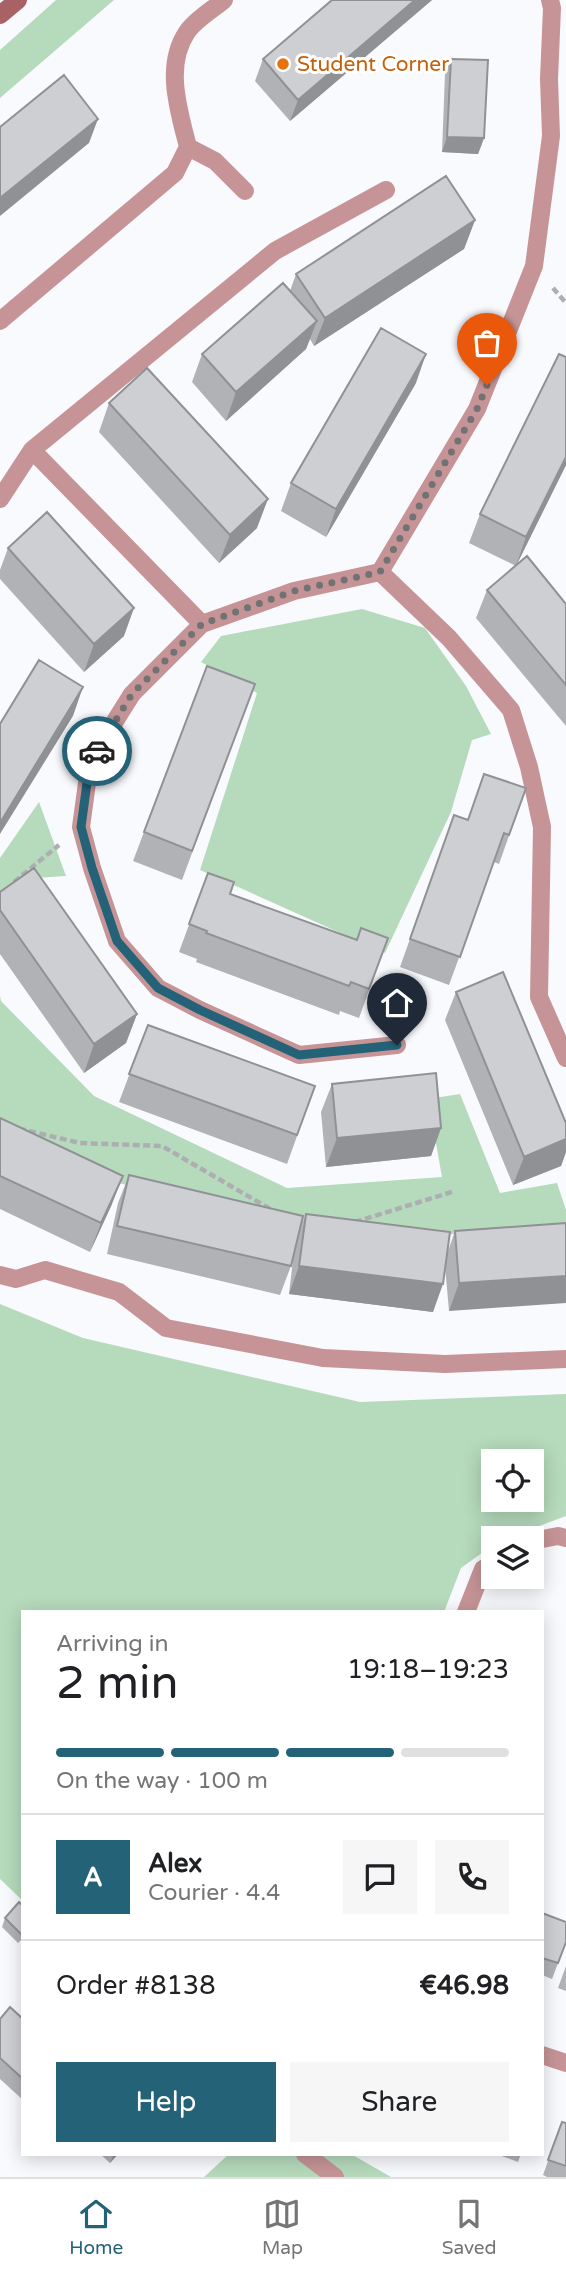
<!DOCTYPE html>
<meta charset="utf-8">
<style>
:root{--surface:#fff;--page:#f6f6f6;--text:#202124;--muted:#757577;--line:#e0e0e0;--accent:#246278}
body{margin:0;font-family:"Varela Round",sans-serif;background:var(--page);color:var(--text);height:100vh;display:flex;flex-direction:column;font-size:26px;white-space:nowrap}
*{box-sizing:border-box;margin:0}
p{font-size:23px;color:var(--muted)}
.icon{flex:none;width:38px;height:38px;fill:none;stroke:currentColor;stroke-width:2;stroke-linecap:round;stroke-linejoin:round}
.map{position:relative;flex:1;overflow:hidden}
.sheet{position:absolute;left:21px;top:1610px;width:523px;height:546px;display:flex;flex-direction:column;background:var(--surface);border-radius:0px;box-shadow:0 4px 18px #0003}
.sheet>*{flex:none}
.fabs{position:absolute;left:481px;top:1449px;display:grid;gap:14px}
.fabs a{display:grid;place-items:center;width:63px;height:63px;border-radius:0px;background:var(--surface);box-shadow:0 4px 18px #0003;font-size:35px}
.pin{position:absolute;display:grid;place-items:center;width:60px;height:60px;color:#fff;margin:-72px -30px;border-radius:50% 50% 50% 0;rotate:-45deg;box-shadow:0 0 7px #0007}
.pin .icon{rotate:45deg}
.courier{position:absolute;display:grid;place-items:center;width:70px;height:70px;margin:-35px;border:5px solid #246278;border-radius:50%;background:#fff;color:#222;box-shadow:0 2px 9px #0007}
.head em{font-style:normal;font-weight:600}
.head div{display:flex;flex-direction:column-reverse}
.head{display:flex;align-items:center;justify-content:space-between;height:119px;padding:0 35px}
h1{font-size:46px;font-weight:600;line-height:52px}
.bar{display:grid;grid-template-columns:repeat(4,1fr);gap:10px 7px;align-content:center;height:84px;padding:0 35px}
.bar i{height:9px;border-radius:5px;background:var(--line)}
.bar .current{background:var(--accent)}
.bar p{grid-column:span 4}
.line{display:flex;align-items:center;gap:18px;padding:0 35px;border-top:2px solid var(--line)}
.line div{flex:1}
.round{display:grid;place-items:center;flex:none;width:74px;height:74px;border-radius:0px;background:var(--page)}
.action{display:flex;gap:14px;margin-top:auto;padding:14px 35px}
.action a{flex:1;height:80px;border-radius:0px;background:var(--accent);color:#fff;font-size:28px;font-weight:600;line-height:80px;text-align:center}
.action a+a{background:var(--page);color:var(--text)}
.dock{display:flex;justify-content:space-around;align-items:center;height:98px;border-top:2px solid var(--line);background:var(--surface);font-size:19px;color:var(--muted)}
.dock a{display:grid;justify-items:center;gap:4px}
.dock .current{color:var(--accent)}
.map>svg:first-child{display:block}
.green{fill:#b6dabc;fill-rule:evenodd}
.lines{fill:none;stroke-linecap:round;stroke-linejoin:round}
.path{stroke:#adaeb1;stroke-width:4.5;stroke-dasharray:7 3.5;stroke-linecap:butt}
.lane{stroke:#c69496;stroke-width:18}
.street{stroke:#c69496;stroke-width:18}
.secondary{stroke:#a86266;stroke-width:18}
.wall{fill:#b1b2b5}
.shaded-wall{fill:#909194}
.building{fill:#cecfd3;stroke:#909194;stroke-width:2}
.done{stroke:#717274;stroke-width:7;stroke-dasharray:0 12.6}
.route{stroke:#246278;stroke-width:9}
.food-dot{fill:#e8710a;stroke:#fff;stroke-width:2.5}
.labels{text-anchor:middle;stroke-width:6;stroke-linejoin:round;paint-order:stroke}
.food-label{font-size:21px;fill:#c56008;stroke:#fff;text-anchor:start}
</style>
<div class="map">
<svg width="566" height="2177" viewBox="0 0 566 2177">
<rect width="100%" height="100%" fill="#f9fafe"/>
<path class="green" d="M56 0H114L0 98V50Z
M362 609 425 628 466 686 491 734 472 740 451 812 385 953 200 870 257 693 201 662 221 636Z
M39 802 66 876 34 878 0 902V858Z
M0 996 1 1001 94 1096 287 1188 442 1177 428 1099 460 1094 500 1193 557 1183 566 1210V1232L407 1235 325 1232 192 1204 95 1176 0 1129Z
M0 1304 83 1338 360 1402 566 1394V1516L507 1538H494L493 1545 461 1568 444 1612H23V1901L0 1879ZM494 1461H532V1500H494Z
M229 2154H351L391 2177H204Z"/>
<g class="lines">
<path class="path" d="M553 288 566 303
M14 882 59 845
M0 1120 12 1127 80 1143 162 1146 272 1210
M355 1222 455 1191"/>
<path class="lane" d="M188 147 215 161 245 191
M0 321 175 173 188 147C179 111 164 66 187 32 195 20 212 10 224 0
M305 2154 335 2177"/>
<path class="street" d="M0 499 32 450
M380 572 449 638 511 710 529 767 542 827 539 997 566 1058
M202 624 32 450 275 251 386 190
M397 1045 299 1055 200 1010 158 988 117 941 92 868 81 827 90 761 132 694 202 624 294 591 380 572 477 409 534 266 551 136 549 79 552 8 550 0
M0 1275 16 1279 45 1270 119 1292 166 1328 323 1358 445 1364 566 1359
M532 1541 558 1536 566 1538
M466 1612 483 1569 494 1562
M542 2055 566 2063"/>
<path class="secondary" d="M0 15 18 0"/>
</g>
<path class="wall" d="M432 0 290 121 255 81 263 59Z
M451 59 484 138 478 154 442 152 445 74Z
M475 220 464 249 314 346 310 339 306 349 226 421 192 382 202 354 290 291 296 274Z
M566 357V465L516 566 566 604V726L476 618 487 590 516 566 469 543 480 514Z
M416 383 326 537 281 511 291 483Z
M109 403 257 528 219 563 99 432Z
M8 548 124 636 84 672 0 579V570Z
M255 684 182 880 133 861 144 832Z
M526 788 499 864 494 862 449 985 400 967 454 815 468 820Z
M208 873 230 894 357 940 388 938 359 1018 340 1011 339 1015 196 962 197 959 179 952Z
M0 892 137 1014 126 1043 84 1073 0 954Z
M456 992 566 1123V1152L561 1166 513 1185 445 1020Z
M148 1025 315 1086 287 1164 119 1102Z
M332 1084 441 1128 431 1156 326 1167 321 1112Z
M0 1118 112 1204 90 1252 0 1209Z
M129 1175 298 1236 306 1214 447 1254 455 1231 566 1223 449 1311 445 1266 433 1312 289 1294 294 1251 291 1266 280 1295 107 1254 118 1203Z
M23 1906V1938L18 1943 2 1927 5 1918Z
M542 1913 566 1942 552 1979 542 1975Z
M566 1966V1991L558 1988Z
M0 2019H23V2100L0 2079Z
M562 2122 566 2123V2177H547L543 2175Z
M100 2154H118L110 2163Z
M496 2154H521L518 2162Z"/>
<path class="shaded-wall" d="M415 0H432L290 121 298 100Z
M98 119 89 143 0 216V198Z
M447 137 484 138 478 154 442 152Z
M475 220 464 249 314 346 325 318Z
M317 321 306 349 226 421 236 392Z
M426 354 416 383 326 537 336 509Z
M566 457V465L516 566 526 537Z
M268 499 257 528 219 563 230 535Z
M134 608 124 636 84 672 94 644Z
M83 687 73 716 0 834V823Z
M137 1014 126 1043 84 1073 94 1044Z
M441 1128 431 1156 326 1167 337 1138Z
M566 1139V1152L561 1166 513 1185 524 1157Z
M123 1176 112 1204 90 1252 101 1223Z
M299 1266 443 1284 433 1312 289 1294Z
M566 1276V1303L449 1311 459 1283Z
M114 2154H118L110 2163Z"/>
<path class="building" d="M332 0H415L298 100 263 59Z
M451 59 488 60 484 138 447 137Z
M64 75 98 119 0 198V127Z
M446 176 475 220 325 318 296 274Z
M283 283 317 321 236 392 202 354Z
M381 328 426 354 336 509 291 483Z
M559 354 566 357V457L526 537 480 514Z
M147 368 268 499 230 535 109 403Z
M47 512 134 608 94 644 8 548Z
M527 556 566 604V685L487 590Z
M39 660 83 687 0 823V724Z
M207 666 255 684 192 851 144 832Z
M484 774 526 788 509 835 504 833 460 957 410 939 454 815 468 820Z
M34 868 137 1014 94 1044 0 910V892Z
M208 873 234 882 230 894 357 940 361 928 388 938 369 989 351 982 349 986 206 933 207 931 189 924Z
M503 972 566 1123V1139L524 1157 456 992Z
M148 1025 315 1086 297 1135 129 1074Z
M436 1073 441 1128 337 1138 332 1084Z
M0 1118 123 1176 101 1223 0 1176Z
M129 1175 303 1216 291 1266 117 1226Z
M306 1214 450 1232 443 1284 299 1266Z
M566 1223V1276L459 1283 455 1231Z
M19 1902 23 1906V1933L21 1934 5 1918Z
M542 1913 566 1922V1942L558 1963 542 1958Z
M10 2007 23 2019V2079L0 2058V2019Z
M562 2122 566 2123V2166L548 2160Z"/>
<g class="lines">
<path class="done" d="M97 751 132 694 202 624 294 591 380 572 477 409 487 385"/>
<path class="route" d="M97 751 90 761 81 827 92 868 117 941 158 988 200 1010 299 1055 397 1045"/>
</g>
<circle class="food-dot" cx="283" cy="64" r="7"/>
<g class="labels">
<g class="food-label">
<text x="297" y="71">Student Corner</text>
</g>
</g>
</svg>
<div class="fabs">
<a><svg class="icon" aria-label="locate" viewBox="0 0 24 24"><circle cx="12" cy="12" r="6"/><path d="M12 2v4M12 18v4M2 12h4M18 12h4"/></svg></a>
<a><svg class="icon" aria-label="layers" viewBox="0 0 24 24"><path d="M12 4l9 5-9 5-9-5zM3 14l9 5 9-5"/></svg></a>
</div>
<div class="pin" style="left:487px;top:385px;background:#ea580c"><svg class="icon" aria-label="bag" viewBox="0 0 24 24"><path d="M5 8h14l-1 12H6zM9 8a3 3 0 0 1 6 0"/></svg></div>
<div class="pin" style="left:397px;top:1045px;background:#1f2937"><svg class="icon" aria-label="home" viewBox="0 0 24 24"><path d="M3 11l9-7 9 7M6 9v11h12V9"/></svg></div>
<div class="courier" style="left:97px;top:751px"><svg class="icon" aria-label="car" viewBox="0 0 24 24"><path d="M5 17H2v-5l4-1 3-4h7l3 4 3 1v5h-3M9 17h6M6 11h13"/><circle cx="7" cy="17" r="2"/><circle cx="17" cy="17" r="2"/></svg></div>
<section class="sheet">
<div class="head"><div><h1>2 min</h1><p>Arriving in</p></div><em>19:18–19:23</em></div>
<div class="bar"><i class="current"></i><i class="current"></i><i class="current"></i><i></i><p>On the way · 100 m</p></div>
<div class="line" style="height:126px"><b class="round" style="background:var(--accent);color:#fff">A</b><div><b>Alex</b><p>Courier · 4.4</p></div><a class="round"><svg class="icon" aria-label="chat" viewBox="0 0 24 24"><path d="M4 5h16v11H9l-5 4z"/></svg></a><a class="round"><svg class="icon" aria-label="phone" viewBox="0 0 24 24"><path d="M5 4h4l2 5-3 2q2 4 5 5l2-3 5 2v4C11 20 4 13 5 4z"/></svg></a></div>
<div class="line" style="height:91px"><div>Order #8138</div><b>€46.98</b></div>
<div class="action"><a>Help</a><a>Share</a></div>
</section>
</div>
<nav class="dock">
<a class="current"><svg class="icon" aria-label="home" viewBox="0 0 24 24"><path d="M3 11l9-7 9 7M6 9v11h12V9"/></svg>Home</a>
<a><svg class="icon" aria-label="map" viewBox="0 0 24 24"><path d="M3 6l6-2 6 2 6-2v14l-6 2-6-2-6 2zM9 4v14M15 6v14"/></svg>Map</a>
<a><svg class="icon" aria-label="saved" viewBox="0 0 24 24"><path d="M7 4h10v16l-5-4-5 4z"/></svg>Saved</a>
</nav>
